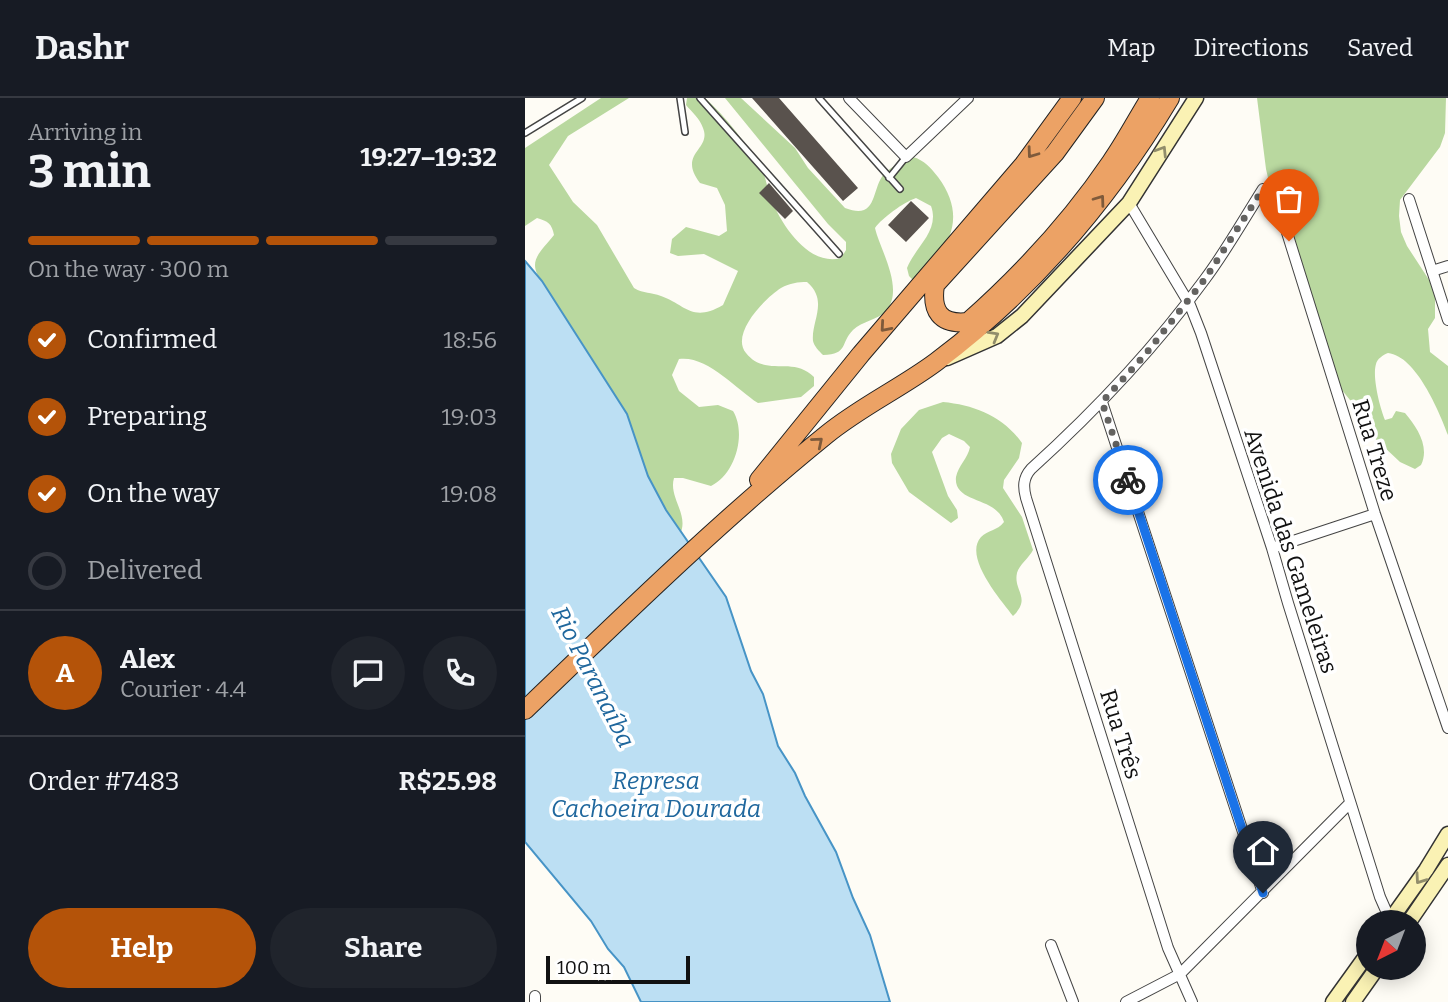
<!DOCTYPE html>
<meta charset="utf-8">
<style>
:root{--surface:#171b24;--page:#20242c;--text:#f1f3f6;--muted:#9ea1a6;--line:#363941;--accent:#b45309}
body{margin:0;font-family:Bitter,serif;background:var(--page);color:var(--text);height:100vh;display:flex;flex-direction:column;font-size:26px;white-space:nowrap}
*{box-sizing:border-box;margin:0}
p{font-size:23px;color:var(--muted)}
.icon{flex:none;width:38px;height:38px;fill:none;stroke:currentColor;stroke-width:2;stroke-linecap:round;stroke-linejoin:round}
.map{position:relative;flex:1;overflow:hidden}
.drawer{display:flex;flex-direction:column;background:var(--surface);width:525px}
.drawer>*{flex:none}
.needle{width:46px;rotate:222deg}
.tools{position:absolute;left:831px;top:812px;display:grid;gap:14px}
.tools a{display:grid;place-items:center;width:70px;height:70px;border-radius:50%;background:var(--surface);box-shadow:0 4px 18px #0003;font-size:35px}
.scale{position:absolute;left:21px;bottom:18px;width:144px;box-sizing:border-box;padding-left:7px;border:4px solid #111;border-top:0;font-size:19px;line-height:24px;white-space:nowrap;color:#111;-webkit-text-stroke:5px #fff;paint-order:stroke}
.pin{position:absolute;display:grid;place-items:center;width:60px;height:60px;color:#fff;margin:-72px -30px;border-radius:50% 50% 50% 0;rotate:-45deg;box-shadow:0 0 7px #0007}
.pin .icon{rotate:45deg}
.courier{position:absolute;display:grid;place-items:center;width:70px;height:70px;margin:-35px;border:5px solid #1a73e8;border-radius:50%;background:#fff;color:#222;box-shadow:0 2px 9px #0007}
.overview em{font-style:normal;font-weight:700}
.overview div{display:flex;flex-direction:column-reverse}
.overview{display:flex;align-items:center;justify-content:space-between;height:119px;padding:0 28px}
h1{font-size:46px;font-weight:700;line-height:52px}
.bar{display:grid;grid-template-columns:repeat(4,1fr);gap:10px 7px;align-content:center;height:84px;padding:0 28px}
.bar i{height:9px;border-radius:5px;background:var(--line)}
.bar .on{background:var(--accent)}
.bar p{grid-column:span 4}
.line{display:flex;align-items:center;gap:18px;padding:0 28px;border-top:2px solid var(--line)}
.line div{flex:1}
.round{display:grid;place-items:center;flex:none;width:74px;height:74px;border-radius:37px;background:var(--page)}
ol{padding:0 28px;list-style:none}
li{display:flex;align-items:center;gap:21px;height:77px}
li p{margin-inline-start:auto}
li .icon{padding:7px;border-radius:50%;background:var(--accent);color:#fff;stroke-width:4}
li:last-child{color:var(--muted)}
li i{width:38px;height:38px;border:4px solid var(--line);border-radius:50%}
.cta{display:flex;gap:14px;margin-top:auto;padding:14px 28px}
.cta a{flex:1;height:80px;border-radius:42px;background:var(--accent);color:#fff;font-size:28px;font-weight:700;line-height:80px;text-align:center}
.cta a+a{background:var(--page);color:var(--text)}
header{display:flex;align-items:center;gap:42px;box-sizing:border-box;height:98px;padding:0 35px;background:var(--surface);border-bottom:2px solid var(--line)}
header strong{font-size:33px}
nav{display:flex;gap:38px;margin-inline-start:auto;font-size:24px}
main{display:flex;flex:1;min-height:0}
.map>svg:first-child{display:block}
.forest{fill:#b9d89f}
.water{fill:#bcdff3;stroke:#4794c6;stroke-width:2}
.building{fill:#59524d}
.lines{fill:none;stroke-linecap:round;stroke-linejoin:round}
.lane-casing{stroke:#444;stroke-width:8}
.street-casing{stroke:#444;stroke-width:12}
.secondary-casing{stroke:#333;stroke-width:17}
.highway-casing{stroke:#222;stroke-width:20}
.lane{stroke:#fff;stroke-width:5}
.street{stroke:#fff;stroke-width:10}
.secondary{stroke:#faf2b4;stroke-width:14}
.highway{stroke:#eca265;stroke-width:18}
.oneway{stroke:#918d6b}
.oneway2{stroke:#7e5a3b}
.done{stroke:#646361;stroke-width:7;stroke-dasharray:0 12.6}
.route{stroke:#1a73e8;stroke-width:9}
.labels{text-anchor:middle;stroke-width:7;stroke-linejoin:round;paint-order:stroke}
.street-label{font-size:23px;fill:#111;stroke:#fff}
.water-label{font-size:24px;font-style:italic;fill:#1f679d;stroke:#fff}
</style>
<header>
<strong>Dashr</strong>
<nav><a>Map</a><a>Directions</a><a>Saved</a></nav>
</header>
<main>
<section class="drawer">
<div class="overview"><div><h1>3 min</h1><p>Arriving in</p></div><em>19:27–19:32</em></div>
<div class="bar"><i class="on"></i><i class="on"></i><i class="on"></i><i></i><p>On the way · 300 m</p></div>
<ol>
<li><svg class="icon" aria-label="check" viewBox="0 0 24 24"><path d="M5 12l5 5 9-10"/></svg>Confirmed<p>18:56</p></li>
<li><svg class="icon" aria-label="check" viewBox="0 0 24 24"><path d="M5 12l5 5 9-10"/></svg>Preparing<p>19:03</p></li>
<li><svg class="icon" aria-label="check" viewBox="0 0 24 24"><path d="M5 12l5 5 9-10"/></svg>On the way<p>19:08</p></li>
<li><i></i>Delivered</li>
</ol>
<div class="line" style="height:126px"><b class="round" style="background:var(--accent);color:#fff">A</b><div><b>Alex</b><p>Courier · 4.4</p></div><a class="round"><svg class="icon" aria-label="chat" viewBox="0 0 24 24"><path d="M4 5h16v11H9l-5 4z"/></svg></a><a class="round"><svg class="icon" aria-label="phone" viewBox="0 0 24 24"><path d="M5 4h4l2 5-3 2q2 4 5 5l2-3 5 2v4C11 20 4 13 5 4z"/></svg></a></div>
<div class="line" style="height:91px"><div>Order #7483</div><b>R$25.98</b></div>
<div class="cta"><a>Help</a><a>Share</a></div>
</section>
<div class="map">
<svg width="923" height="904" viewBox="0 0 923 904">
<rect width="100%" height="100%" fill="#fefcf5"/>
<path class="forest" d="M76 0H104L43 38 24 67 48 104 72 127 109 190C119 196 126 194 136 198 161 207 167 225 198 207L213 173 179 156 153 158 145 155 147 141 161 129 194 138 202 133 200 107 192 90 175 85C152 55 187 52 178 30 175 21 167 14 161 7L162 0H180C202 20 222 46 237 72 241 80 242 89 245 98 255 125 283 169 316 160L321 152V144L303 126 200 0H216L270 50 283 70 320 110C353 123 346 91 359 76 367 68 378 63 388 59 399 62 406 70 413 79 444 121 423 152 390 184L384 178 382 170C391 148 415 133 406 108L391 100C379 104 357 120 350 130 355 152 380 191 361 213 353 222 337 223 328 232 315 245 324 256 298 257 294 253 289 248 288 243 286 223 304 203 282 184 273 184 265 185 256 190 240 200 205 236 221 255 241 280 267 257 289 279V288L276 299 233 305C211 291 182 257 154 261L147 277 154 293 174 309 193 307 208 313C222 336 210 377 186 388L158 380H149C143 400 166 418 154 438L20 188C1 164 12 158 29 137 27 126 23 123 12 120L0 128V50Z
M732 0H921L920 35 915 49 875 102 874 118 876 134 882 148 910 191V220L903 231 905 254 923 268V337C914 313 891 258 863 255 858 257 852 261 851 266 847 279 855 310 860 322L867 320 871 313 880 315C892 329 905 349 896 367L890 371 875 364 841 332 829 307 804 276 754 128 741 71Z
M418 304C449 307 478 318 497 345L494 360 479 382 478 390 497 419 508 452C504 460 494 467 492 475 488 493 507 500 488 518 476 502 438 459 456 439 463 432 472 433 479 424 471 398 428 406 431 379 433 368 443 360 445 349L439 343 424 336 417 340 407 354 423 398 432 412 433 420 426 425 384 394 367 365 366 356 376 331 394 312Z"/>
<path class="water" d="M0 163 17 183 102 316 123 378 141 412 201 499 226 573 238 596 253 648 270 675 280 698 311 754 328 800 345 837 365 904H116L99 869 83 851 66 823 0 744Z"/>
<path class="building" d="M227 0H254L333 90 318 103Z
M244 85 268 113 260 121 234 95Z
M386 103 404 120 381 144 363 127Z"/>
<g class="lines">
<defs>
<path id="lane" d="M155 0 160 34
M175 0 314 156
M294 0 375 91
M0 35 57 0
M364 80 381 59"/>
<path id="street" d="M324 0 381 59 443 0
M884 101 923 222
M604 105 665 207 676 235 747 450 763 505 855 799 866 824
M907 173 923 168
M577 304 738 795
M747 450 850 416
M526 847 548 904
M10 904V898
M601 904 655 876 825 705
M667 904 643 850 501 400C498 389 498 380 506 371 570 313 629 251 680 181 701 153 719 121 738 91L749 93 850 416 923 630"/>
<path id="secondary" d="M422 260 472 238 497 218 604 105 671 0
M864 824 901 772 923 736
M884 824 923 767
M808 904 844 854
M828 904 852 870"/>
<path id="highway" d="M570 0 530 55 410 187C406 213 415 227 443 224 496 177 546 123 586 64 600 44 612 21 625 0
M234 382 336 256 499 66 547 0
M0 612C98 518 195 423 301 337 335 309 376 290 411 264 507 192 583 103 645 0"/>
</defs>
<use href="#lane" class="lane-casing"/>
<use href="#street" class="street-casing"/>
<use href="#secondary" class="secondary-casing"/>
<use href="#highway" class="highway-casing"/>
<use href="#lane" class="lane"/>
<use href="#street" class="street"/>
<use href="#secondary" class="secondary"/>
<use href="#highway" class="highway"/>
</g>
<defs><path id="oneway-chevron" d="M-2-3.5L2.5 0L-2 3.5" fill="none" stroke-width="1.6" stroke-linecap="round" stroke-linejoin="round" transform="scale(1.75)"/></defs>
<g class="oneway">
<use href="#oneway-chevron" transform="translate(637 53) rotate(-58)"/>
<use href="#oneway-chevron" transform="translate(469 238) rotate(-30)"/>
<use href="#oneway-chevron" transform="translate(895 781) rotate(125)"/>
</g>
<g class="oneway2">
<use href="#oneway-chevron" transform="translate(507 55) rotate(126)"/>
<use href="#oneway-chevron" transform="translate(575 102) rotate(-54)"/>
<use href="#oneway-chevron" transform="translate(360 229) rotate(131)"/>
<use href="#oneway-chevron" transform="translate(293 344) rotate(-40)"/>
</g>
<g class="lines">
<path class="done" d="M603 382 577 304 619 258 680 181 738 91 749 93 764 143"/>
<path class="route" d="M603 382 738 795"/>
</g>
<g class="labels">
<g class="street-label">
<text transform="translate(850 352) rotate(73)" y="8">Rua Treze</text>
<text transform="translate(766 453) rotate(72)" y="8">Avenida das Gameleiras</text>
<text transform="translate(596 636) rotate(73)" y="8">Rua Três</text>
</g>
<g class="water-label">
<text transform="translate(68 579) rotate(63)" y="8">Rio Paranaíba</text>
<text x="131" y="691">Represa<tspan x="131" dy="28">Cachoeira Dourada</tspan></text>
</g>
</g>
</svg>
<div class="tools">
<a><svg class="needle" viewBox="-14 -14 28 28"><path d="M0-13l5 13h-10z" fill="#e53935"/><path d="M0 13l5-13h-10z" fill="#9ea1a6"/></svg></a>
</div>
<div class="scale">100 m</div>
<div class="pin" style="left:764px;top:143px;background:#ea580c"><svg class="icon" aria-label="bag" viewBox="0 0 24 24"><path d="M5 8h14l-1 12H6zM9 8a3 3 0 0 1 6 0"/></svg></div>
<div class="pin" style="left:738px;top:795px;background:#1f2937"><svg class="icon" aria-label="home" viewBox="0 0 24 24"><path d="M3 11l9-7 9 7M6 9v11h12V9"/></svg></div>
<div class="courier" style="left:603px;top:382px"><svg class="icon" aria-label="bike" viewBox="0 0 24 24"><circle cx="6" cy="16" r="4"/><circle cx="18" cy="16" r="4"/><path d="M6 16l4-8h5l3 8M10 8l3 8H6M13 5h3"/></svg></div>
</div>
</main>
